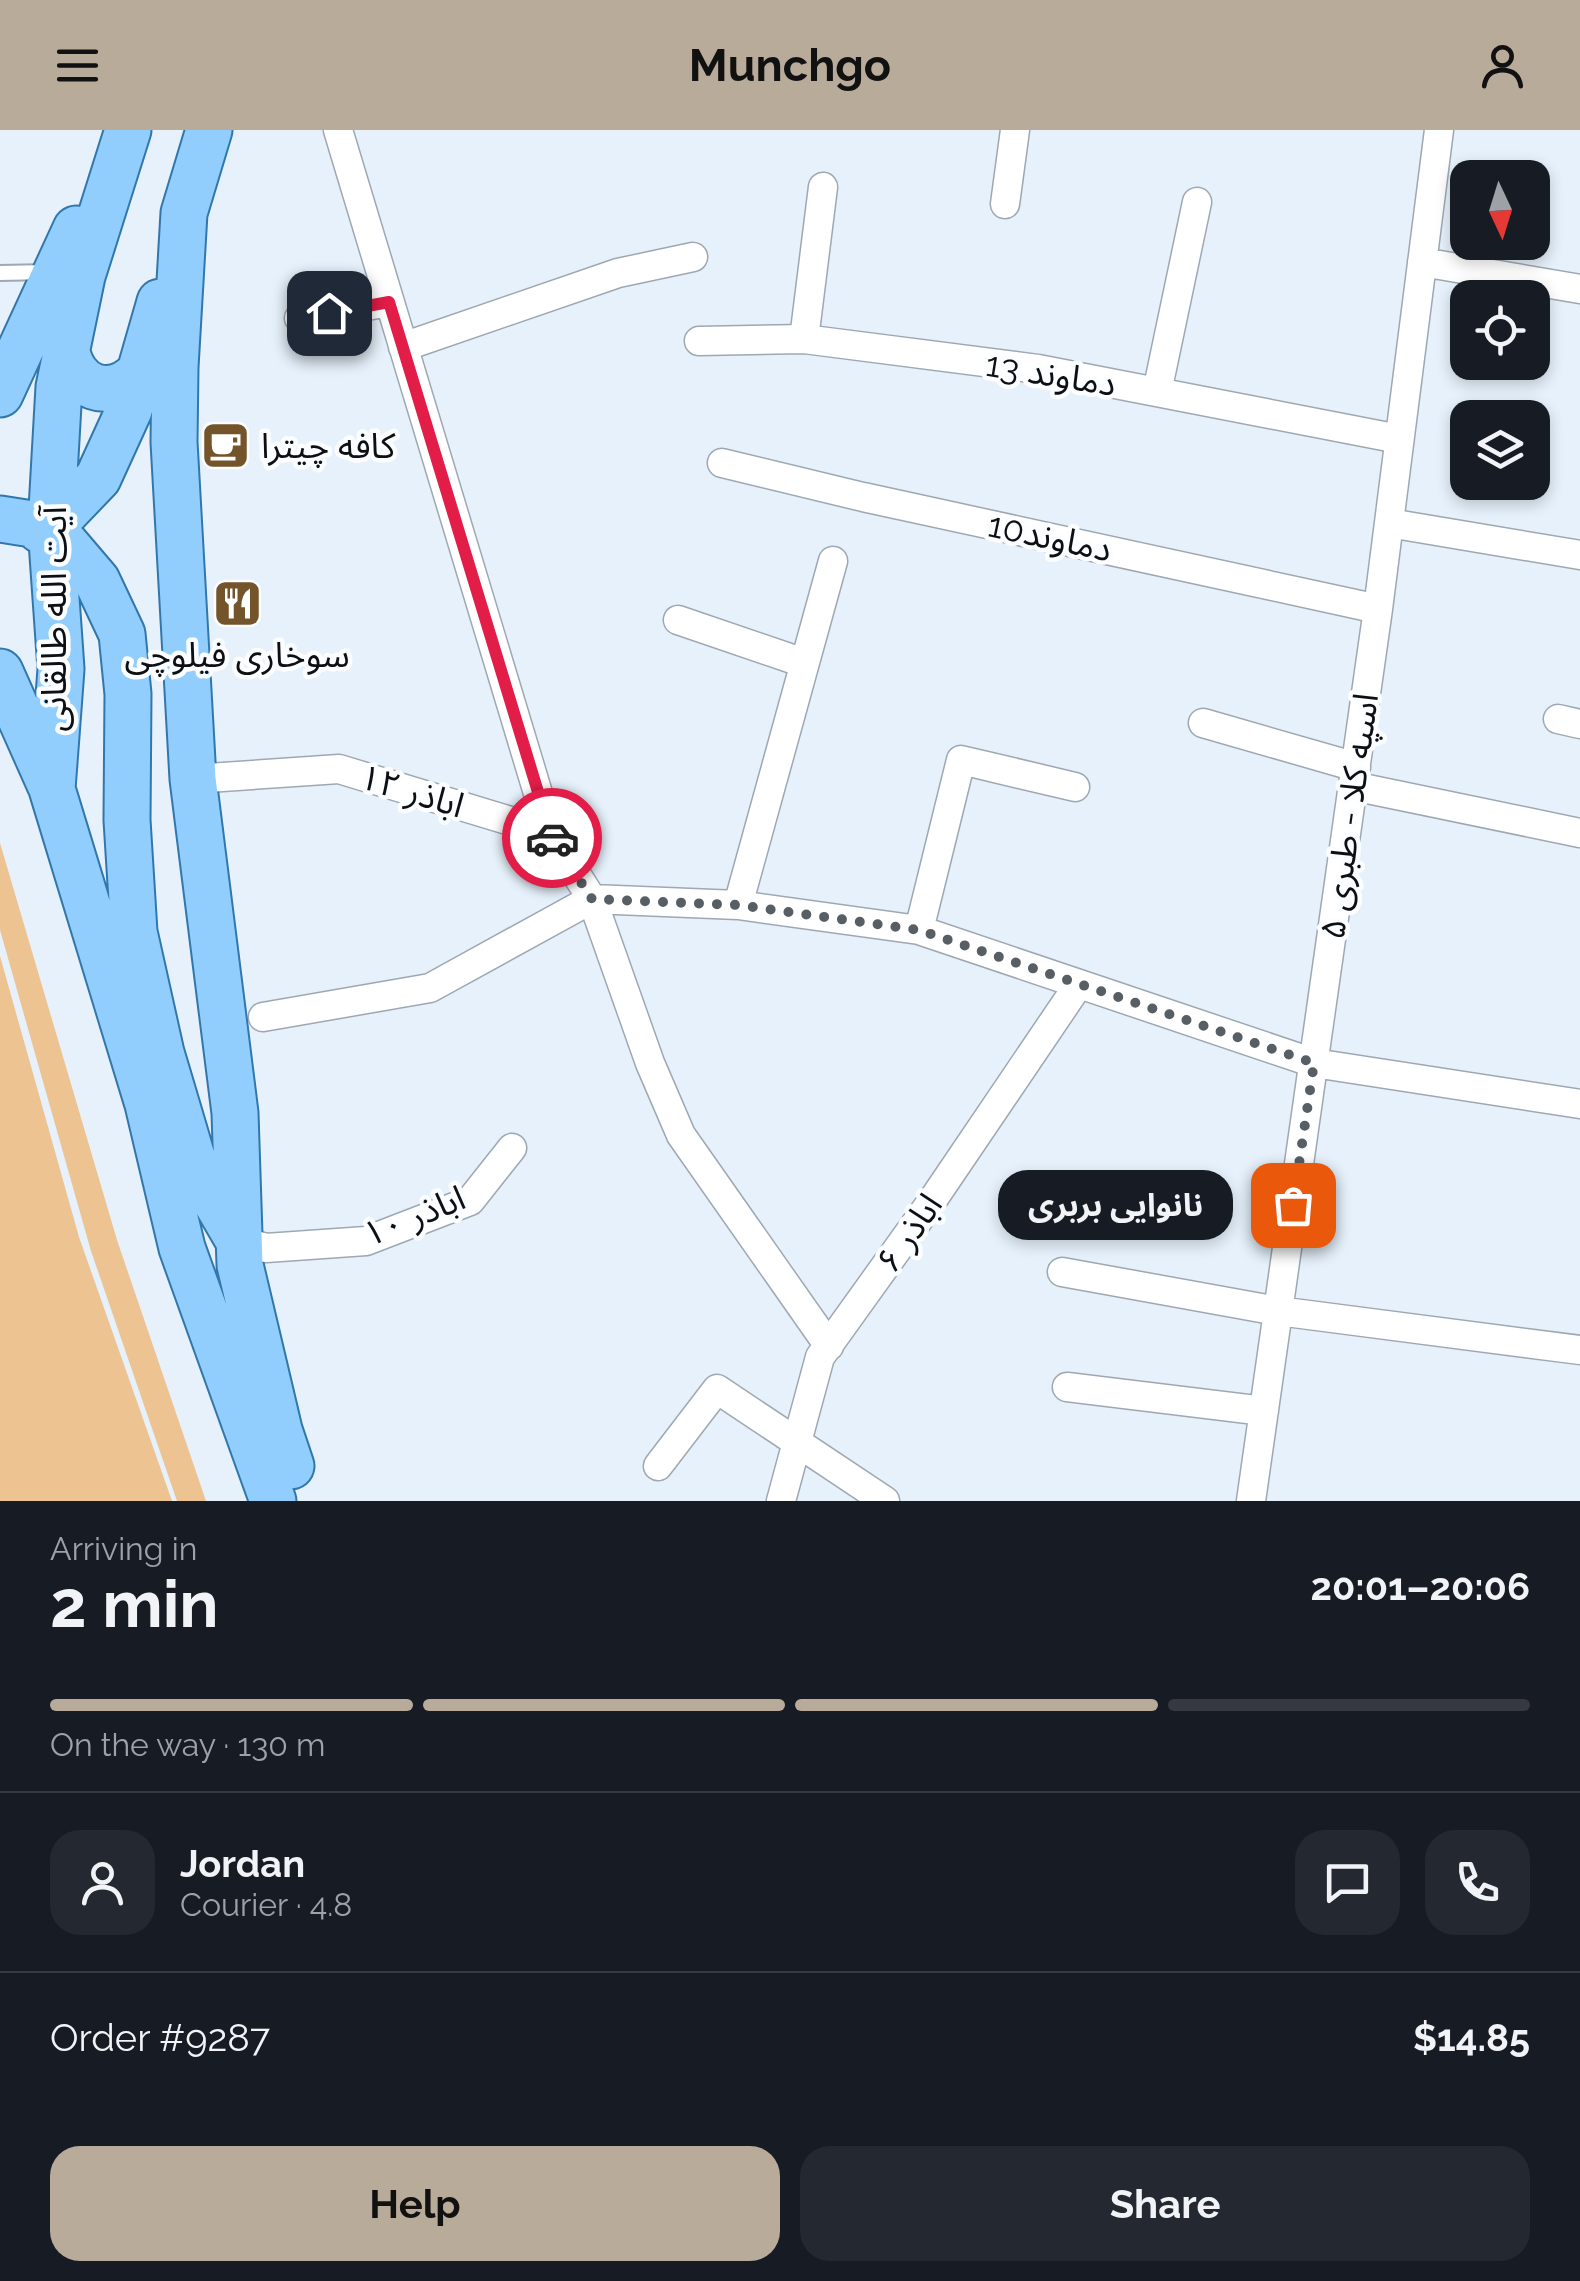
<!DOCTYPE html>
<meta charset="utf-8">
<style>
:root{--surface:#171b24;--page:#242831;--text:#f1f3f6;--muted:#9ea1a6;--line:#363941;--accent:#b9ab9a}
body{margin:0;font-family:Raleway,"Noto Sans Arabic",sans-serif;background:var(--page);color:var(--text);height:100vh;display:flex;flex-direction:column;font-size:38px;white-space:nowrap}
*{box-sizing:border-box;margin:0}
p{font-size:32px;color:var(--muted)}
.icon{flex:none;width:55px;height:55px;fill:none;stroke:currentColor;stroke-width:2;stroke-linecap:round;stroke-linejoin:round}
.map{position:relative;height:1371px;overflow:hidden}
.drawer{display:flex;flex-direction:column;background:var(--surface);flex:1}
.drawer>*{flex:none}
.needle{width:65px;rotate:176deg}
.tools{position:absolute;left:1450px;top:30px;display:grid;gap:20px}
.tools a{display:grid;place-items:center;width:100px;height:100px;border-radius:20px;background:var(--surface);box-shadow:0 5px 15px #0003;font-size:50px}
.pin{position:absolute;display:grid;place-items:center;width:85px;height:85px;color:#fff;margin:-42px;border-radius:20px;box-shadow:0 5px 15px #0006}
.courier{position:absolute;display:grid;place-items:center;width:100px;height:100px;margin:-50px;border:8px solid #e11d48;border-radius:50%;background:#fff;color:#222;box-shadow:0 2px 12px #0007}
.bubble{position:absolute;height:70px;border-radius:30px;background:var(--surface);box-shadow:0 5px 15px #0003;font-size:32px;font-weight:700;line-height:70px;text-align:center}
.headline em{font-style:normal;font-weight:700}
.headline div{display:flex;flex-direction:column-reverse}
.headline{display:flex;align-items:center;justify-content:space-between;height:170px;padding:0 50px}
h1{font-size:65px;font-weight:700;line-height:75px}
.bar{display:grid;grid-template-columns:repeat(4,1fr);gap:15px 10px;align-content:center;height:120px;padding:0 50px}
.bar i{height:12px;border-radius:8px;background:var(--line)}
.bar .selected{background:var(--accent)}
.bar p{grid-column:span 4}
.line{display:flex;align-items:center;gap:25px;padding:0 50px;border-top:2px solid var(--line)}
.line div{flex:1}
.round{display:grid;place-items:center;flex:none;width:105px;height:105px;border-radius:30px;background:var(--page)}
.cta{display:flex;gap:20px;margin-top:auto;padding:20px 50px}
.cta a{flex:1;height:115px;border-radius:30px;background:var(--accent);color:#111;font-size:40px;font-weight:700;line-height:115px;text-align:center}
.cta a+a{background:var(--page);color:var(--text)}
header{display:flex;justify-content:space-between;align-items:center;height:130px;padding:0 50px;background:var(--accent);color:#111;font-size:45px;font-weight:700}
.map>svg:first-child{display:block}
.green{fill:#edc391}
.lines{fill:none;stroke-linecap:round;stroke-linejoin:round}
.service-casing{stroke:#9ea8b2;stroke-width:18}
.minor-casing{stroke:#9ea8b2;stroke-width:31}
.primary-casing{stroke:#3277ac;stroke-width:49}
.service{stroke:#fff;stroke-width:14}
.minor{stroke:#fff;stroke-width:28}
.primary{stroke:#91cefe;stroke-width:45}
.done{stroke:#585f64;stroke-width:10;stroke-dasharray:0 18}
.route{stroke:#e11d48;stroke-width:12}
.labels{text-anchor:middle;stroke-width:9;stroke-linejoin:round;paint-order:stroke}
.street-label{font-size:35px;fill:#0c1013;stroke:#fbfdff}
.poi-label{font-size:35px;fill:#0c1013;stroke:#fbfdff;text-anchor:start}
</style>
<header><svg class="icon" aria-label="menu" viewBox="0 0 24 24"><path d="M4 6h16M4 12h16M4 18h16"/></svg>Munchgo<svg class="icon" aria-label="person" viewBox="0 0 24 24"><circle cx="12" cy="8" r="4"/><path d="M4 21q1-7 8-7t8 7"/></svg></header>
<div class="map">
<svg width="1580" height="1371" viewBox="0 0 1580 1371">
<rect width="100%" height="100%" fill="#e6f1fb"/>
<path class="green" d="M0 713 117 1110 206 1371H177L91 1121 0 800Z
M0 826 79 1107 172 1371H0Z"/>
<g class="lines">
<defs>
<path id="service" d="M0 143 48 142"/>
<path id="minor" d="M338 0 550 703
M1005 74 1015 0
M1422 132 1580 159
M299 188 389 172
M804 209 823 57
M699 211 804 209 1038 239 1399 309
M403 217 618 143 693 127
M1157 262 1197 72
M722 333 863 367 1378 479
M1389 393 1580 425
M678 490 804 533
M1558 589 1580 594
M1203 593 1356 637
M193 649 339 639 550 703 592 769 650 933 681 1005 829 1216
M1353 656 1580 703
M592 769 738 775 919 800 1314 933 1580 974
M738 775 833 431
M919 800 961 630 1075 657
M263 887 430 858 592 769
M238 1110 266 1118 366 1111 470 1071 512 1018
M1062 1142 1278 1181 1580 1220
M1067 1257 1264 1281
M658 1336 717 1259 885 1371
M781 1371 820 1227 932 1071 1079 854
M1251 1371 1378 479 1439 0"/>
<path id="primary" d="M128 0 82 146 59 257 51 397 61 539 52 659 148 974 182 1118 273 1371
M209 0 184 83 175 237 174 312 193 649 235 983 240 1135 279 1300 291 1336
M66 217C72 258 110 273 140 242
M0 264 76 99
M0 389 51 397 97 451 122 504 128 564 127 690 134 802 161 923 194 1034 236 1106
M40 400 51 397 98 348 129 280 160 172
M0 542 50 654"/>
</defs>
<use href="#service" class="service-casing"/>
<use href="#minor" class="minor-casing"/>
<use href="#primary" class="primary-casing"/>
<use href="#service" class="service"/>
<use href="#minor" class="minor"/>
<use href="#primary" class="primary"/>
</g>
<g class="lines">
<path class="done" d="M552 708 592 769 738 775 919 800 1314 933 1293 1075"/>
<path class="route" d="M329 183 389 172 552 708"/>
</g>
<defs>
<symbol id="cafe-square" viewBox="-11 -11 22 22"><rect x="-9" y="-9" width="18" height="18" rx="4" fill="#74542a" stroke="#fbfdff"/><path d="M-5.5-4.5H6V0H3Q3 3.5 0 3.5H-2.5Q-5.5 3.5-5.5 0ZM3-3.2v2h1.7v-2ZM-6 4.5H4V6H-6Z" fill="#fff"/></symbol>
<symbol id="restaurant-square" viewBox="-11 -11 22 22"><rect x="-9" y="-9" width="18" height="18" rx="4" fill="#74542a" stroke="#fbfdff"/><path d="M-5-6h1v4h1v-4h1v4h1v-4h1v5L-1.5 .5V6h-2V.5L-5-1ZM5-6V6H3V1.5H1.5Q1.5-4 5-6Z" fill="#fff"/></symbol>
</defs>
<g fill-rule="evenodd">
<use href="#cafe-square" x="198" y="288" width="55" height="55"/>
<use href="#restaurant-square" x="210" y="446" width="55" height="55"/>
</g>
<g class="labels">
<g class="street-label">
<text transform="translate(1051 244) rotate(9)" y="12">دماوند 13</text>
<text transform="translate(1050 407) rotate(12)" y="12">دماوند10</text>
<text transform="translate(54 489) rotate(-90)" y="12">آیت الله طالقانی</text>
<text transform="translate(412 661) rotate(17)" y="12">اباذر ۱۲</text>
<text transform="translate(1349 686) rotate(-82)" y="12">اسپه کلا - طبری ۵</text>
<text transform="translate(414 1086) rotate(-22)" y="12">اباذر ۱۰</text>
<text transform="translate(909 1103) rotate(-55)" y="12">اباذر ۶</text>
</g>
<g class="poi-label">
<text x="261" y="328">کافه چیترا</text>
<text x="237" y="537" text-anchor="middle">سوخاری فیلوچی</text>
</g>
</g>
</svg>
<div class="tools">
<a><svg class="needle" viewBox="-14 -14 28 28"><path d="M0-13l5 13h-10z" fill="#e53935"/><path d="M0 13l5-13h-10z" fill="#9ea1a6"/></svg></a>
<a><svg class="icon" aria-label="locate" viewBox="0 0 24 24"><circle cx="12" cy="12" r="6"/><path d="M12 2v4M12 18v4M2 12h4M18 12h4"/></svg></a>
<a><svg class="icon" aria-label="layers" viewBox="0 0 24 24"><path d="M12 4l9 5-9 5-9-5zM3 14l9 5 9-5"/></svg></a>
</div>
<div class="pin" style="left:1293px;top:1075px;background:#ea580c"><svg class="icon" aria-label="bag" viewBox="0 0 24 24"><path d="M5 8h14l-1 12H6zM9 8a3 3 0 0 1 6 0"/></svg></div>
<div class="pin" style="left:329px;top:183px;background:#1f2937"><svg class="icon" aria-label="home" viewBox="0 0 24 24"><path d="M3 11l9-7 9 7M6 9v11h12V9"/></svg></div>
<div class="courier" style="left:552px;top:708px"><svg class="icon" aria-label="car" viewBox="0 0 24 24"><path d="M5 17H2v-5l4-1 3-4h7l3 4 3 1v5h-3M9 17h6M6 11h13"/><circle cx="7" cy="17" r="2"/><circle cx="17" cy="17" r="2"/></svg></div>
<div class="bubble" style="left:998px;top:1040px;width:235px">نانوایی بربری</div>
</div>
<section class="drawer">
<div class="headline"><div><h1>2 min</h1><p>Arriving in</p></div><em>20:01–20:06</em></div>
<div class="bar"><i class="selected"></i><i class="selected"></i><i class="selected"></i><i></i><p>On the way · 130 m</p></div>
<div class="line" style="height:180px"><a class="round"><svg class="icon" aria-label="person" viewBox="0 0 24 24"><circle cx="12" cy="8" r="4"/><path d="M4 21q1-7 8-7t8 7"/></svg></a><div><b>Jordan</b><p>Courier · 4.8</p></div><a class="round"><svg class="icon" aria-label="chat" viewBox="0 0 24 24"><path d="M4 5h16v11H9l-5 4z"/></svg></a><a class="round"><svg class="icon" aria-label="phone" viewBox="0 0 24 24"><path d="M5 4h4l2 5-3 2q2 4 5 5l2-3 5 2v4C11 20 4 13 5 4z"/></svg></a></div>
<div class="line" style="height:130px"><div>Order #9287</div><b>$14.85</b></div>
<div class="cta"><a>Help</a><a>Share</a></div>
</section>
